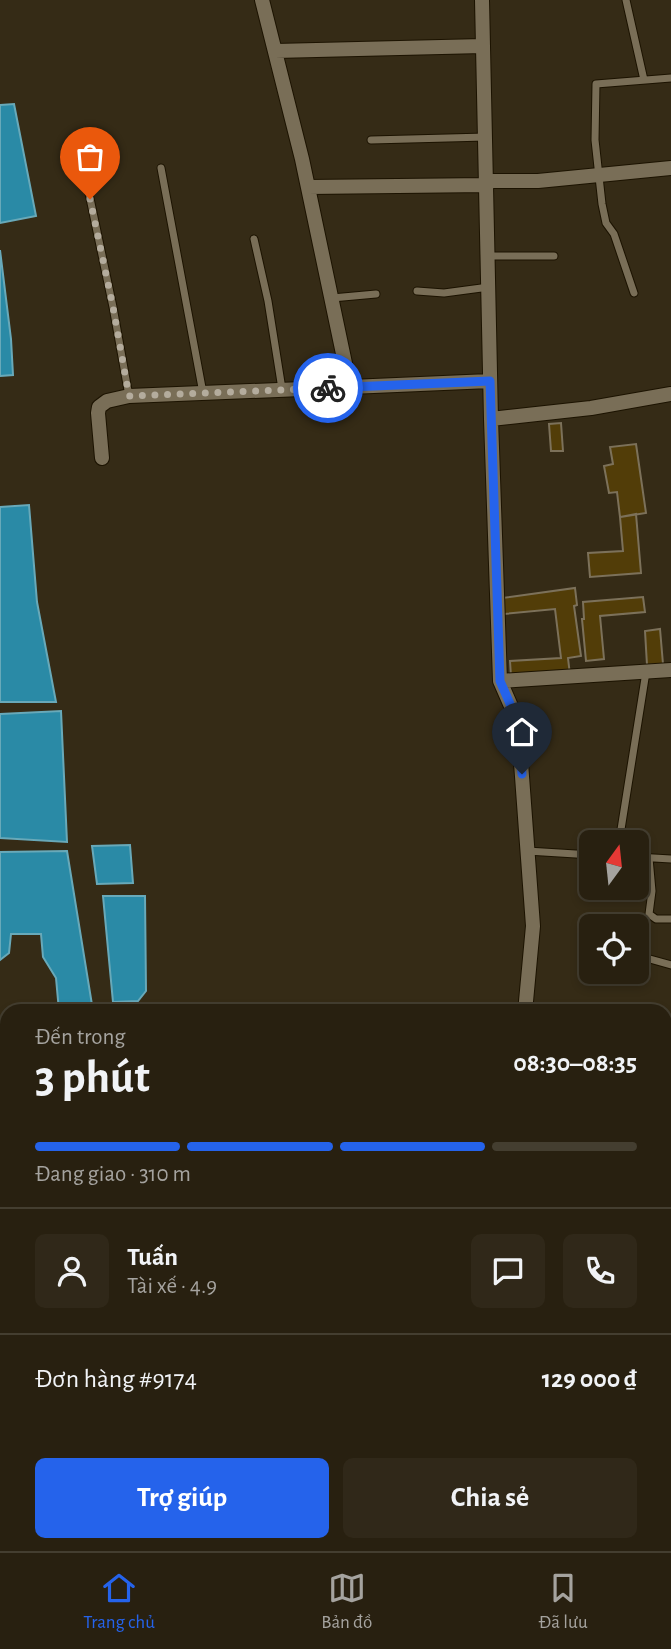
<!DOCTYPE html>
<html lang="vi">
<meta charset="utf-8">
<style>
:root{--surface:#282010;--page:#302819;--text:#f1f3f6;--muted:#a5a39f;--line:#443e30;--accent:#2563eb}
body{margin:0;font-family:"Alegreya Sans",sans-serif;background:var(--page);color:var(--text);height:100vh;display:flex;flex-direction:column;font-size:26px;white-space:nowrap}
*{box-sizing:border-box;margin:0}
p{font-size:23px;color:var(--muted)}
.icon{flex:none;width:38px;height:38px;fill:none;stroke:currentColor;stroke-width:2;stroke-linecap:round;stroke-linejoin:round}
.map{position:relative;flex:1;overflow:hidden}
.sheet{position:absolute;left:0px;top:1004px;width:672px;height:548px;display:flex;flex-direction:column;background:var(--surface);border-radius:21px 21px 0 0;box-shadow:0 4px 10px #0003,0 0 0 2px var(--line)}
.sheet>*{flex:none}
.needle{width:46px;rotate:15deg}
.buttons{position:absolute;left:579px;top:830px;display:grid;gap:14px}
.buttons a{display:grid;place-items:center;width:70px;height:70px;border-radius:10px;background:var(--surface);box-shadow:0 4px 10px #0003,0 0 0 2px var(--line);font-size:35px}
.pin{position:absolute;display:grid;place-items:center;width:60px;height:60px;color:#fff;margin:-72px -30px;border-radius:50% 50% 50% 0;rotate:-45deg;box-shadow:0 0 7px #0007}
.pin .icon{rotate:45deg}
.courier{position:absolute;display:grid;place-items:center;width:70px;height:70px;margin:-35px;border:5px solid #2563eb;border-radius:50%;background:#fff;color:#222;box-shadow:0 2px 9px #0007}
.head em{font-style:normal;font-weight:700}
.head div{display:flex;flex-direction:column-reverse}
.head{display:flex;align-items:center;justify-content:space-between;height:119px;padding:0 35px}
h1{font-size:46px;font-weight:700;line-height:52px}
.bar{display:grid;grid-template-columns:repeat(4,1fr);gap:10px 7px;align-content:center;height:84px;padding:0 35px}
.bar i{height:9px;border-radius:5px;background:var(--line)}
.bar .on{background:var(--accent)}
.bar p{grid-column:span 4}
.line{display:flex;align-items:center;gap:18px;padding:0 35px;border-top:2px solid var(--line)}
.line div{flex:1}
.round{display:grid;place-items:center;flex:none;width:74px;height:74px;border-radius:10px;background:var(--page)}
.action{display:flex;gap:14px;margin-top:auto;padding:14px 35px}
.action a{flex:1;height:80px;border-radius:10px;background:var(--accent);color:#fff;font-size:28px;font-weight:700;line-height:80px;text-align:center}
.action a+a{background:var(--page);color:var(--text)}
.dock{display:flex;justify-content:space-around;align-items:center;height:98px;border-top:2px solid var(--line);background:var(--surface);font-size:19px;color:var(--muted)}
.dock a{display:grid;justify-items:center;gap:4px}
.dock .on{color:var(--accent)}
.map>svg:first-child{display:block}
.water{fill:#2a8aa6;stroke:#68a9b9;stroke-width:2}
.building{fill:#523d08;stroke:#7c715a;stroke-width:2}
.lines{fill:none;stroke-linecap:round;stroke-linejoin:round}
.lane-casing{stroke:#1c1301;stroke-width:9}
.street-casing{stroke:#1c1301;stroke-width:16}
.lane{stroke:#796e57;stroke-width:7}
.street{stroke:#796e57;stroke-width:14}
.done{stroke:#b4ac9d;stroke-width:7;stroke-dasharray:0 12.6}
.route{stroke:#2563eb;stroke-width:9}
</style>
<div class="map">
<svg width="671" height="1551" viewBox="0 0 671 1551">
<rect width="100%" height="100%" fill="#352b16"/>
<path class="water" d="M14 104 36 216 0 223V105Z
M0 250 11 339 13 375 0 376Z
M29 505 37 602 56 702H0V507Z
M61 711 67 842 0 838V714Z
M130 845 133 883 97 884 92 846Z
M67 851 93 1011H59L56 978 43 957 41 934H11L9 953 0 960V852Z
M103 896H145L146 991 138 1001 113 1002Z
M147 1003 182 1011H117L116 1007Z"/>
<path class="building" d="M561 423 563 451H551L549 424Z
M636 444 646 513 620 517 617 492 609 493 604 466 613 464 610 447Z
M636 514 641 573 590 577 588 553 623 551 620 517Z
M575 588 577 605 574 606 581 656 568 658 570 675 511 677 510 661 561 658 555 609 504 614 502 598Z
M643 597 645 612 600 616 604 659 586 661 582 619H584L583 602Z
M660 629 663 664 647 665 645 631Z"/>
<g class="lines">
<defs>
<path id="lane" d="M626 0 644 80
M371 140 486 137
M161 168 203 393
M84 170 113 307 129 396
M254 239 268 301 282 389
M489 256H554
M417 291 444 293 489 287
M634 293 614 234 606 223 602 204 595 140 596 84 671 78
M332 298 376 294
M619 842 646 672
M527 851 592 855
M637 857 671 859
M649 858 652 891 649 914 656 919H671
M639 956 671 965"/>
<path id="street" d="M262 0 302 159 350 387 490 381
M482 0 491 419 500 681 518 722 533 926 525 1012
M275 51 483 46
M487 181H538L671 168
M308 187 487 185
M491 419 591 408 671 394
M102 458 98 413 99 407 107 401 129 396 350 387
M500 681 671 670
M665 1059 671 1060
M0 1228 7 1229
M665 1260H668
M665 1441H671
M188 1551 189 1545
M613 1551V1545"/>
</defs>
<use href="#lane" class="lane-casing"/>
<use href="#street" class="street-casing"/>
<use href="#lane" class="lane"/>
<use href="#street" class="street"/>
</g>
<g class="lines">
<path class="done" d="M90 199 113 307 129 396 328 388"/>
<path class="route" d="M328 388 490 381 500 681 518 722 522 774"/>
</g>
</svg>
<div class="buttons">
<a><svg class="needle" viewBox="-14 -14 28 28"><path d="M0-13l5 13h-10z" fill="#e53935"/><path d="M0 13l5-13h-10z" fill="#a5a39f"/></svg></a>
<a><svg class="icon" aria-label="locate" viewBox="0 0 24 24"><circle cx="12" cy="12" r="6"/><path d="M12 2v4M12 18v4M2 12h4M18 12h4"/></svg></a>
</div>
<div class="pin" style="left:90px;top:199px;background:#ea580c"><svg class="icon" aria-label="bag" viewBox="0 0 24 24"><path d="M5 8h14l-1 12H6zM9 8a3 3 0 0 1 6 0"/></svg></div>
<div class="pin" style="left:522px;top:774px;background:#1f2937"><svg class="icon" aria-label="home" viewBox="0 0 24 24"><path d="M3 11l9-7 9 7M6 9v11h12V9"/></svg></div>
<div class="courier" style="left:328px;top:388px"><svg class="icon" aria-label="bike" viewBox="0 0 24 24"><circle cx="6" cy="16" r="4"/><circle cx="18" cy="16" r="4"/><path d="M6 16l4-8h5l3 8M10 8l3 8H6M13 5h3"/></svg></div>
<section class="sheet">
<div class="head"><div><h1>3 phút</h1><p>Đến trong</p></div><em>08:30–08:35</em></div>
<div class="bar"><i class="on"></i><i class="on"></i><i class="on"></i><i></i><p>Đang giao · 310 m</p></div>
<div class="line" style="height:126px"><a class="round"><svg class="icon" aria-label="person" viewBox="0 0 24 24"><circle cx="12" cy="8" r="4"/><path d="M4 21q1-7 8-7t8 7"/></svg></a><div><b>Tuấn</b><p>Tài xế · 4.9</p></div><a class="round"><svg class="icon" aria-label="chat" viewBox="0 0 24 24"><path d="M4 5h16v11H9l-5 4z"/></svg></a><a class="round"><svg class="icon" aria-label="phone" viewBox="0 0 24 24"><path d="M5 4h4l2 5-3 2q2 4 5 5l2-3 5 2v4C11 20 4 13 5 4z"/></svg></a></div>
<div class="line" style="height:91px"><div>Đơn hàng #9174</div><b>129 000 ₫</b></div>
<div class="action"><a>Trợ giúp</a><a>Chia sẻ</a></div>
</section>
</div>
<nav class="dock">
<a class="on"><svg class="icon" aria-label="home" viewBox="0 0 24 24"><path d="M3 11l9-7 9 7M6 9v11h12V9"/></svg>Trang chủ</a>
<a><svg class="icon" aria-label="map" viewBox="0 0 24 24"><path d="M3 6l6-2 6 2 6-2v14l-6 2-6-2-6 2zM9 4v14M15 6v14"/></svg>Bản đồ</a>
<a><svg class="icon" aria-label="saved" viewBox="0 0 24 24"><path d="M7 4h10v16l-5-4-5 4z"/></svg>Đã lưu</a>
</nav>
